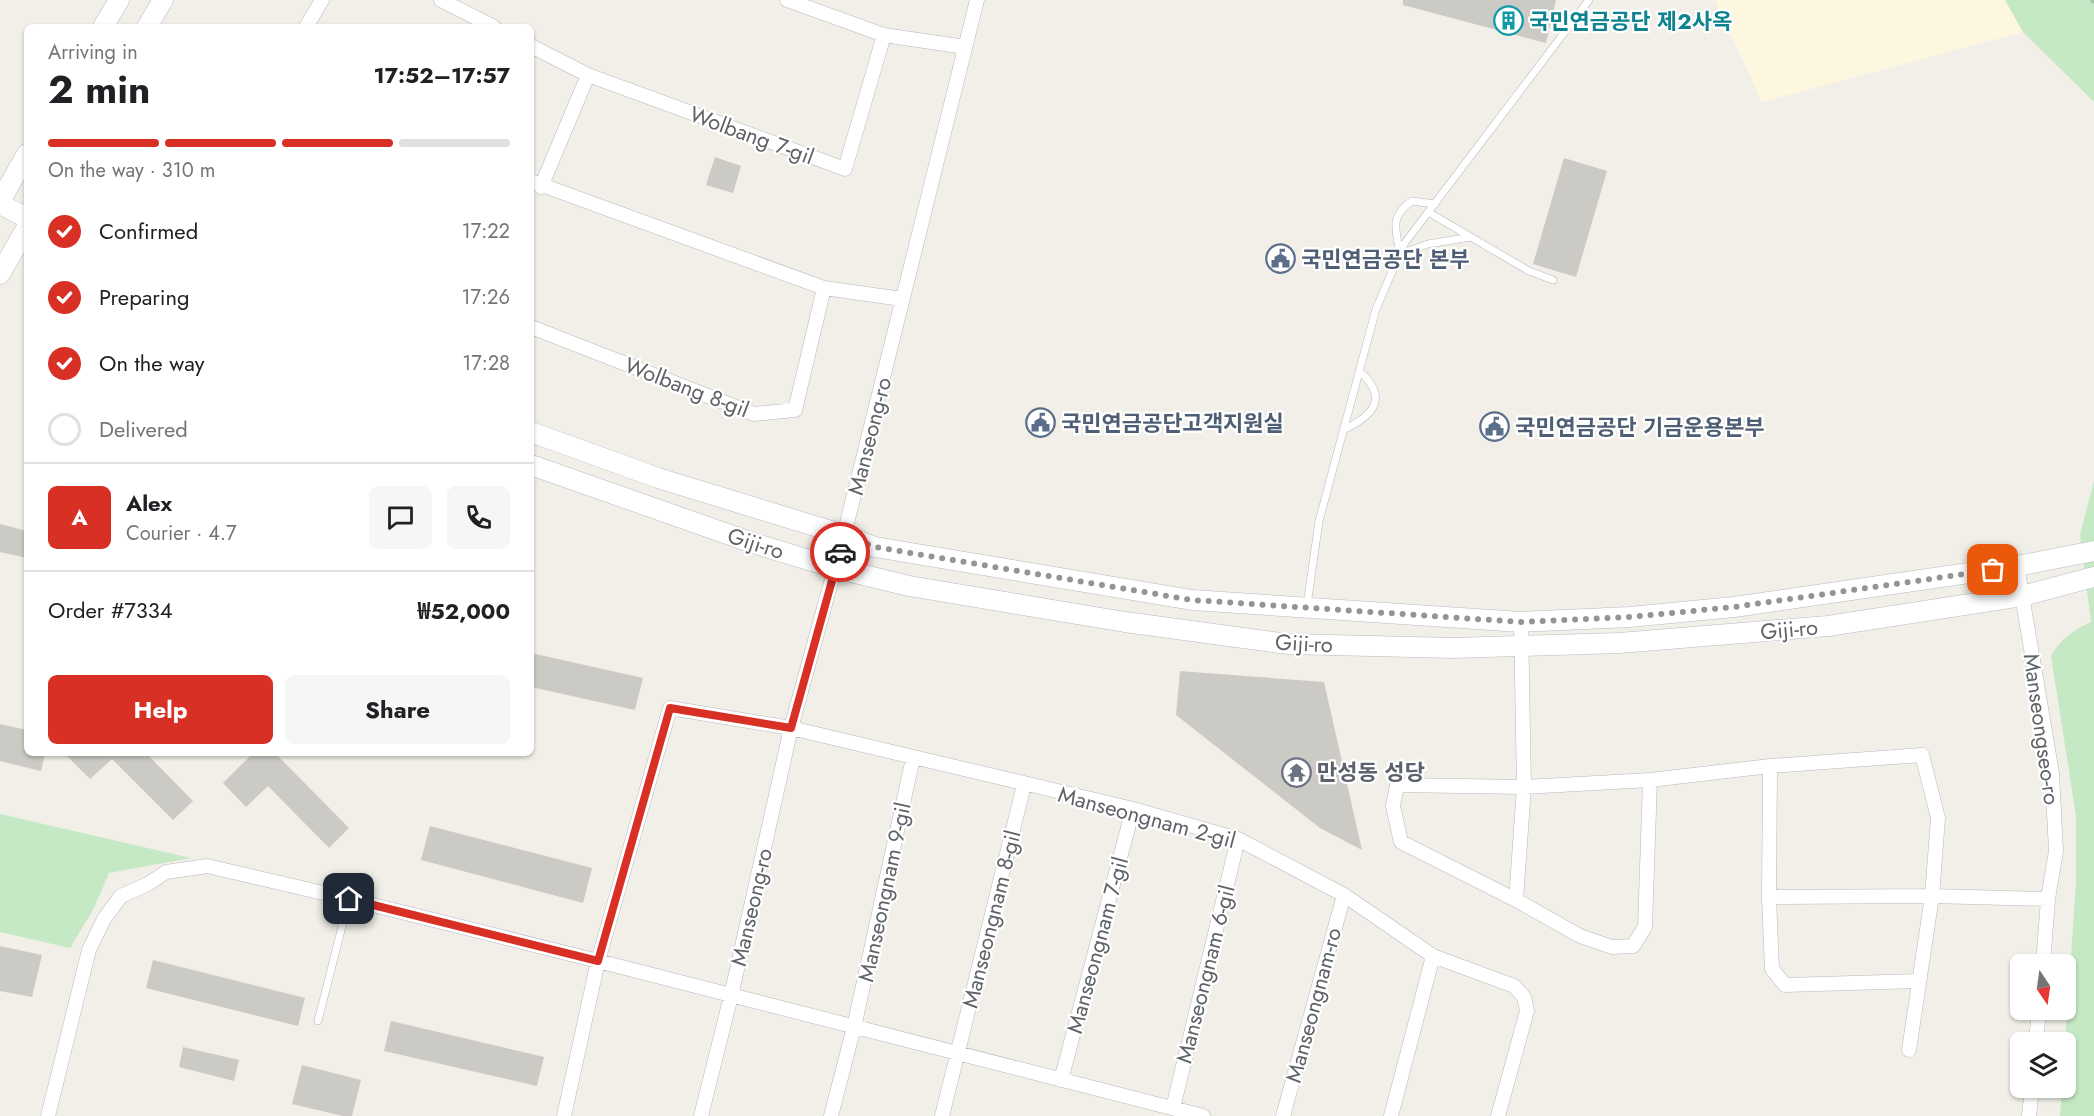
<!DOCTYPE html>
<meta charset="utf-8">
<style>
:root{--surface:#fff;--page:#f6f6f6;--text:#202124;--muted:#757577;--line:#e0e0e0;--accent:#d93025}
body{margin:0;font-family:Jost,"Noto Sans KR",sans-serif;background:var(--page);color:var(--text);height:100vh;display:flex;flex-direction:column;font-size:22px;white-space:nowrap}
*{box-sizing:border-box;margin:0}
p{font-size:20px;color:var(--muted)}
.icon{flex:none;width:33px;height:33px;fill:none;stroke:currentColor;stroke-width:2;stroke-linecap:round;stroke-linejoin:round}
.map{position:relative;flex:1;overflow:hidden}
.drawer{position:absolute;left:24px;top:24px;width:510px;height:732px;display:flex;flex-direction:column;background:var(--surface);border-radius:9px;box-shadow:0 2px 4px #0004}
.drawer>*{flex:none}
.needle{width:39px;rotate:167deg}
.tools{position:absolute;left:2010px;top:954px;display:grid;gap:12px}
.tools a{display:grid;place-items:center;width:66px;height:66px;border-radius:9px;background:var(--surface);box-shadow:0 2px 4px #0004;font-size:30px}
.pin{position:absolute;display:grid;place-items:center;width:51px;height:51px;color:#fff;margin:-26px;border-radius:12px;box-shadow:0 3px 9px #0006}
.courier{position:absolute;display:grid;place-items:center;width:60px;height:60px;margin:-30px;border:4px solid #d93025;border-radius:50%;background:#fff;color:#222;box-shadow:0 2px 8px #0007}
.overview em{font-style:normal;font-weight:700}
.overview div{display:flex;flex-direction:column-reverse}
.overview{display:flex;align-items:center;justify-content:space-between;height:102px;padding:0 24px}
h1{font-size:39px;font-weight:700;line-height:45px}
.bar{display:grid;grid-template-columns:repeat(4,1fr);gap:9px 6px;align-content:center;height:72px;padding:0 24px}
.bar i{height:8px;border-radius:4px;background:var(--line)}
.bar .on{background:var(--accent)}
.bar p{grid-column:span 4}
.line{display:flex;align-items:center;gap:15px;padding:0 24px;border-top:2px solid var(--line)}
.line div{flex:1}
.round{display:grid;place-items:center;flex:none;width:63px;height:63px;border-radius:9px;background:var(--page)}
ol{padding:0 24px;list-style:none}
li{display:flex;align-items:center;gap:18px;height:66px}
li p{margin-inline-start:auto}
li .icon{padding:6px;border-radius:50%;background:var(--accent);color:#fff;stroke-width:4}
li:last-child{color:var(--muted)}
li i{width:33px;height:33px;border:3px solid var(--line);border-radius:50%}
.action{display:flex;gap:12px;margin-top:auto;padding:12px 24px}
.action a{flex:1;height:69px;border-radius:9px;background:var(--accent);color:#fff;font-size:24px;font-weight:700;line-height:69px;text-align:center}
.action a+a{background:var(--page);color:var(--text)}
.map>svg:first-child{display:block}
.commercial{fill:#fef7e0}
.green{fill:#c5e8c5}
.building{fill:#cccac5}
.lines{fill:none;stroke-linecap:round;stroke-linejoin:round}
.lane-casing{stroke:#b5b8bc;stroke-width:8}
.street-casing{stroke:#b5b8bc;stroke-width:15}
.secondary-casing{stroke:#b6babf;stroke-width:21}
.path{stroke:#9cc7a9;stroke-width:3;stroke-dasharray:6 3;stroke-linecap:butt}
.lane{stroke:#fff;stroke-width:7}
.street{stroke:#fff;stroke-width:14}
.secondary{stroke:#fff;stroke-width:20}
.done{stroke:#929495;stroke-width:6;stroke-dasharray:0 10.8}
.route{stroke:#d93025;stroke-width:8}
.labels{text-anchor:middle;stroke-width:4.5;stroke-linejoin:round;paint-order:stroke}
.culture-label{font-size:22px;font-weight:bold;fill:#0d838f;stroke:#fff;text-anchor:start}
.street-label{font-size:22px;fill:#5f6368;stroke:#fff}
.service-label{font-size:22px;font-weight:bold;fill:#4e5e75;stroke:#fff;text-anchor:start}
.worship-label{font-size:22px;font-weight:bold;fill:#5b616d;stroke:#fff;text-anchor:start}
</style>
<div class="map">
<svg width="2094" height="1116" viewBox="0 0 2094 1116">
<rect width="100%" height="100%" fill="#f1efe8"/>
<path class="commercial" d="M1715 0H2005L2023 32 1762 102Z"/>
<path class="green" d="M2005 0H2094V102L2023 32Z
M2094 481V1116H2060L2062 1088H2066L2065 1042 2076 883V816L2051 656C2060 639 2074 630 2091 622L2080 535Z
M0 814 191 858 109 873 94 908 70 948 0 932Z"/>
<path class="building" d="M1403 0H1556L1546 43 1403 5Z
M715 157 741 166 733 193 706 185Z
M1564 158 1607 171 1576 277 1533 264Z
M0 524 27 531V558L0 552Z
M531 653 643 678 635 710 531 687Z
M1180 671 1324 682 1362 850 1320 828 1176 715Z
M0 724 27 730V753H45L41 771 0 761Z
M64 753H146L193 801 173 820 112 759 90 779Z
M253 753H275L349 828 329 848 268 786 246 807 223 783Z
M430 826 592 868 583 903 421 860Z
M0 946 42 955 32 997 0 991Z
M153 960 305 998 298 1026 146 988Z
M391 1021 544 1057 537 1086 384 1051Z
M183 1047 239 1060 234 1081 179 1067Z
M302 1065 361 1080 352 1116H343L292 1104Z"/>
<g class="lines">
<defs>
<path id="lane" d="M1435 204 1412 201C1389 216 1396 230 1400 254L1428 244 1471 237
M1428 212 1529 271 1553 280
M1343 430C1373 416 1390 398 1359 371
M1307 605 1319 521 1376 309 1404 244 1589 0
M318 1021 349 899"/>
<path id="street" d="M441 0 494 27
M787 0 884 35 965 47
M306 27 322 0
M531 46 588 75 845 169 884 35
M531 181 824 288 902 299
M541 187 588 75
M531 327 754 414 795 410 824 288
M2017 566 2052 773 2056 851 2048 899 2043 964
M1770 766 1769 897 1772 969 1785 985 1919 981
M1650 780 1645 927 1633 946 1612 947 1580 936 1516 900 1401 842 1393 806 1397 785 1524 787 1650 780 1770 766 1922 755 1938 818 1932 896 1769 897
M1516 900 1524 787 1521 622
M2036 1042 2039 1010
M1909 1050 1932 896 2048 899
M1061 1080 1133 809
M1173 1108 1238 839
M48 1116 89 950 104 919 121 896 148 884 166 872 207 866 349 899 598 961 1203 1116
M564 1116 598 961 670 708 791 728 1133 809 1238 839 1344 895 1433 956 1514 986 1524 997 1527 1011 1498 1116
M701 1116 731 996 791 728 844 535 977 0
M831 1116 854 1027 913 758
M942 1116 1024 785
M1283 1116 1344 895
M1391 1116 1433 956
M2029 1116 2032 1088"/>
<path id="secondary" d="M103 27 119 0
M147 27 163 0
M0 201 27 154
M0 204 27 218
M0 274 27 227
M531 432 658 478 844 535 875 547 1192 600 1521 622 1630 617 1734 607 2017 566 2094 551
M531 465 753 543 835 568 909 586 1125 622 1288 644 1454 648 1619 643 1828 626 2022 596 2094 577"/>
</defs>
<use href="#lane" class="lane-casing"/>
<use href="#street" class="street-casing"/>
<use href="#secondary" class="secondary-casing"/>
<path class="path" d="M2091 0 2094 3"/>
<use href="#lane" class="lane"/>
<use href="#street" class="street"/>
<use href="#secondary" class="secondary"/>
</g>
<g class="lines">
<path class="done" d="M840 552 844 535 875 547 1192 600 1521 622 1630 617 1734 607 1993 570"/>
<path class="route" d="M349 899 598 961 670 708 791 728 840 552"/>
</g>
<defs>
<symbol id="building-ring" viewBox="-11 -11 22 22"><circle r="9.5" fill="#fff" stroke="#0f9aa8" stroke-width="1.5"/><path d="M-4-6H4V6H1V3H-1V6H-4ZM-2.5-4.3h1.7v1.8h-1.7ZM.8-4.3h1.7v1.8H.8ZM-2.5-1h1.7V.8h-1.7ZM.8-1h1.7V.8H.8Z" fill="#0f9aa8"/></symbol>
<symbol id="civic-ring" viewBox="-11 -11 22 22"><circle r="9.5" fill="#fff" stroke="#5c6f8a" stroke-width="1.5"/><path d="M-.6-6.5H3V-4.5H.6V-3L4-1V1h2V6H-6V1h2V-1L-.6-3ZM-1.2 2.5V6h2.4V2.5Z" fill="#5c6f8a"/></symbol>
<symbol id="temple-ring" viewBox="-11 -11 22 22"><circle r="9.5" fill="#fff" stroke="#6b7280" stroke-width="1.5"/><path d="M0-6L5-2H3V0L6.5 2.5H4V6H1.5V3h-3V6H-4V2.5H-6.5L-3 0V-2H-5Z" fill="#6b7280"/></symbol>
</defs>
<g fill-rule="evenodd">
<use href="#building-ring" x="1492" y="4" width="33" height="33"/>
<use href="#civic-ring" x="1264" y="242" width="33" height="33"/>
<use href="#civic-ring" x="1024" y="406" width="33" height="33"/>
<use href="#civic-ring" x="1478" y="410" width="33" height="33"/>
<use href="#temple-ring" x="1280" y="756" width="33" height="33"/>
</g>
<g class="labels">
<g class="culture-label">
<text x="1529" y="29">국민연금공단 제2사옥</text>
</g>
<g class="street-label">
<text transform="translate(752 135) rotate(20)" y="8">Wolbang 7-gil</text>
<text transform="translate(687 387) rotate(21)" y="8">Wolbang 8-gil</text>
<text transform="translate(869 436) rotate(-76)" y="8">Manseong-ro</text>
<text transform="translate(756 543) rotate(18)" y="8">Giji-ro</text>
<text transform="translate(1789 629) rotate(-5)" y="8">Giji-ro</text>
<text transform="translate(1304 643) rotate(3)" y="8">Giji-ro</text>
<text transform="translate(2042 729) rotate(82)" y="8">Manseongseo-ro</text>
<text transform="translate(1147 817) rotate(15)" y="8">Manseongnam 2-gil</text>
<text transform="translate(884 892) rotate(-78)" y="8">Manseongnam 9-gil</text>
<text transform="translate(751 907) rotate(-77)" y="8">Manseong-ro</text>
<text transform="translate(991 919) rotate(-76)" y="8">Manseongnam 8-gil</text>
<text transform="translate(1097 945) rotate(-75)" y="8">Manseongnam 7-gil</text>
<text transform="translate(1205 974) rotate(-76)" y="8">Manseongnam 6-gil</text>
<text transform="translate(1313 1005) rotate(-75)" y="8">Manseongnam-ro</text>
</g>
<g class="service-label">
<text x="1301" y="267">국민연금공단 본부</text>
<text x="1061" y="431">국민연금공단고객지원실</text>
<text x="1515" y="435">국민연금공단 기금운용본부</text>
</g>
<g class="worship-label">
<text x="1317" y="780">만성동 성당</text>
</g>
</g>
</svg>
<div class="tools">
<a><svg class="needle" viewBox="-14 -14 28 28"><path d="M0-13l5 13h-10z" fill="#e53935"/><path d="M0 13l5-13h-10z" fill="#757577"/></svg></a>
<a><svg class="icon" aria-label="layers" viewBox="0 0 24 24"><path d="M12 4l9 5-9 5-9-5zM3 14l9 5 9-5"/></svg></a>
</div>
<div class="pin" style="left:1993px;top:570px;background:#ea580c"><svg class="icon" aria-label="bag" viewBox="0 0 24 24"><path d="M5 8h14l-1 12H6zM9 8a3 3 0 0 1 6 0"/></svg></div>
<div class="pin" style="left:349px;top:899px;background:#1f2937"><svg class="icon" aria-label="home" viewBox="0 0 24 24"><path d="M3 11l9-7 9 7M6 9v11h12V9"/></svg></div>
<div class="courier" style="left:840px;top:552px"><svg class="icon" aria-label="car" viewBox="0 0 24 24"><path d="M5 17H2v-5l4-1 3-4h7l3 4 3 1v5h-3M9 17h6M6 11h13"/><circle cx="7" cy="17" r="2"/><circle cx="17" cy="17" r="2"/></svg></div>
<section class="drawer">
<div class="overview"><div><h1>2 min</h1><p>Arriving in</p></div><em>17:52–17:57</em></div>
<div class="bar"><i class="on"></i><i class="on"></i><i class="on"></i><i></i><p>On the way · 310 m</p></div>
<ol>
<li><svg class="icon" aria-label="check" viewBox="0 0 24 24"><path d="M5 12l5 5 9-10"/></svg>Confirmed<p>17:22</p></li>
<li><svg class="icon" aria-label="check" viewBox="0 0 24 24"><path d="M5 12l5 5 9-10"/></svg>Preparing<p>17:26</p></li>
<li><svg class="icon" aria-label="check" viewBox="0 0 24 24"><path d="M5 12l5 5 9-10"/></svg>On the way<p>17:28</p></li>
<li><i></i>Delivered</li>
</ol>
<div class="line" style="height:108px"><b class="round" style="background:var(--accent);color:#fff">A</b><div><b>Alex</b><p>Courier · 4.7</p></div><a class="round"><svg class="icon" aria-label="chat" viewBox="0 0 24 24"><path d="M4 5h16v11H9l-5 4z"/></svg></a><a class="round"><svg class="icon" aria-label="phone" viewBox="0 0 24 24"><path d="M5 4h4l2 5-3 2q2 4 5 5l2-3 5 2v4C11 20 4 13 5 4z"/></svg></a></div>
<div class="line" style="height:78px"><div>Order #7334</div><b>₩52,000</b></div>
<div class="action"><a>Help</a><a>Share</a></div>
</section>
</div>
